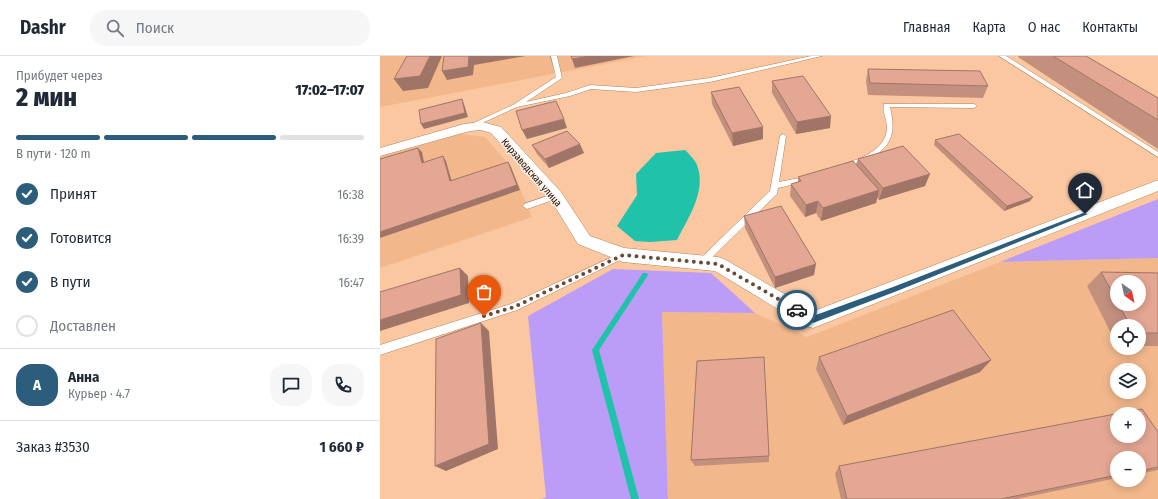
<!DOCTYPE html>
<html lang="ru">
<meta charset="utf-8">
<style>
:root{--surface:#fff;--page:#f6f6f7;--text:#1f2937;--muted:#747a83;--line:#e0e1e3;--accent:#2d5d7c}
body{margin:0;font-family:"Fira Sans Condensed",sans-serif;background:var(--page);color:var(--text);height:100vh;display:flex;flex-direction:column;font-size:15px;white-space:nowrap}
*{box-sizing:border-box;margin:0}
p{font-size:13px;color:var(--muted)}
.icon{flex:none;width:22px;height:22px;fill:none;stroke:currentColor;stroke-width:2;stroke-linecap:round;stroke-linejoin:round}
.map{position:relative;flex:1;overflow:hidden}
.panel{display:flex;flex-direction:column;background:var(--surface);width:380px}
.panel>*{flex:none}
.needle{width:26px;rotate:147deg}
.fabs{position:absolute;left:730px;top:219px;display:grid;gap:8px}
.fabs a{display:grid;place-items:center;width:36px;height:36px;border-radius:50%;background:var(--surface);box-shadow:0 2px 10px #0003;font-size:20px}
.pin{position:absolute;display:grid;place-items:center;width:34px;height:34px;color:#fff;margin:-41px -17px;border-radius:50% 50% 50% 0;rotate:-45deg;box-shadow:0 0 4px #0007}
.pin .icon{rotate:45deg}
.courier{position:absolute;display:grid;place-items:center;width:40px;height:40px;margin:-20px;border:3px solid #2d5d7c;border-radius:50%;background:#fff;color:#222;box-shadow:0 1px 5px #0007}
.headline em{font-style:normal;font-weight:800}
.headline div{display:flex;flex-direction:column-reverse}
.headline{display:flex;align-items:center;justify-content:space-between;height:68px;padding:0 16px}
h1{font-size:26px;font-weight:800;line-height:30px}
.bar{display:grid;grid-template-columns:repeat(4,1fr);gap:6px 4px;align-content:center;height:48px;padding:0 16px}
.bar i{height:5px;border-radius:3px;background:var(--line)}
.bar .on{background:var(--accent)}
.bar p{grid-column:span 4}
.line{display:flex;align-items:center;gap:10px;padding:0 16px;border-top:1px solid var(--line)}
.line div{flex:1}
.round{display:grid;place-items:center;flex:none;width:42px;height:42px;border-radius:16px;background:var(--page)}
ol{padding:0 16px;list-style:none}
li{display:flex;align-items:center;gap:12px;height:44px}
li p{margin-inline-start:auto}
li .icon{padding:4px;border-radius:50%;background:var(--accent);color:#fff;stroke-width:4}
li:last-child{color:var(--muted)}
li i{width:22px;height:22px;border:2px solid var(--line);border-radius:50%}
header{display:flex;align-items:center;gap:24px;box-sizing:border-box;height:56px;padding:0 20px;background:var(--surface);border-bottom:1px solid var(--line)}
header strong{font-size:19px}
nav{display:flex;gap:22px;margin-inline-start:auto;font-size:14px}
.search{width:280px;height:36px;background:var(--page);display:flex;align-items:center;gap:10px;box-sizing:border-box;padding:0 14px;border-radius:16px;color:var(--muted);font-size:15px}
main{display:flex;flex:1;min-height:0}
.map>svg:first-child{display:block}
.built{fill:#f2b88c;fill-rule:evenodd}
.green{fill:#bb9df7}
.water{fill:#20c3a9}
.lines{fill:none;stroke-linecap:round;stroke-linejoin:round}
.stream{fill:#20c3a9;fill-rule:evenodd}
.service-casing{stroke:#b2825d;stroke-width:1}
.minor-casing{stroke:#b2825d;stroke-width:1}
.service{fill:#fff;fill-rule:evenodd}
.minor{fill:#fff;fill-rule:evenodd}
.wall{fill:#c4907e;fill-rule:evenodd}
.shaded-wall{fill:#a07567}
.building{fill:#e4a793;stroke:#a07567;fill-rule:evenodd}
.route{fill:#2d5d7c}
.done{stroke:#694c38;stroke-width:4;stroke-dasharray:0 7.2}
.labels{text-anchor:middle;stroke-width:3;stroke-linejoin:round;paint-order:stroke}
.street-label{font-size:10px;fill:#1b0a00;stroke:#fcf1e9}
</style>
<header>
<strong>Dashr</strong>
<div class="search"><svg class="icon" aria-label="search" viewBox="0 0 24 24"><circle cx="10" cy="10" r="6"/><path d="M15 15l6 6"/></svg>Поиск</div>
<nav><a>Главная</a><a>Карта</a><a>О нас</a><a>Контакты</a></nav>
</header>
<main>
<section class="panel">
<div class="headline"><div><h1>2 мин</h1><p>Прибудет через</p></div><em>17:02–17:07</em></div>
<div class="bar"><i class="on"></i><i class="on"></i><i class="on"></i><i></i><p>В пути · 120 m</p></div>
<ol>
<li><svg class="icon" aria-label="check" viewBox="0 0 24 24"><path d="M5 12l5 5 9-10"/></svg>Принят<p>16:38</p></li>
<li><svg class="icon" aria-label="check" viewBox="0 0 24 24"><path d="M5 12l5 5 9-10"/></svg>Готовится<p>16:39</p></li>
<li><svg class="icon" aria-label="check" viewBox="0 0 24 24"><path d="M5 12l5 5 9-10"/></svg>В пути<p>16:47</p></li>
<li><i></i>Доставлен</li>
</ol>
<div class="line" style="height:72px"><b class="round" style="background:var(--accent);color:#fff">А</b><div><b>Анна</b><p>Курьер · 4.7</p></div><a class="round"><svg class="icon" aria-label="chat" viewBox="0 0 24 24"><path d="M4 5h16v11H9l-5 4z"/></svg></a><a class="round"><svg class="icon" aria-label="phone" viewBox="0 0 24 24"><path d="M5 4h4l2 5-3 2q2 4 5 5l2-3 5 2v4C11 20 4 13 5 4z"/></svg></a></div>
<div class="line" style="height:52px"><div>Заказ #3530</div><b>1 660 ₽</b></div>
</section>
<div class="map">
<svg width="778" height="443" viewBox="0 0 778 443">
<rect width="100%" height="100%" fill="#fac7a0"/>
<path class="built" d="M0 0H267L0 51Z
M80 78 105 81 131 111 152 161 0 212V101Z
M778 202V443H288L282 256 375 257 427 281 620 206ZM737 226H759V248H737ZM737 270H759V292H737ZM737 314H759V336H737ZM737 358H759V380H737ZM737 402H759V424H737Z"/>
<path class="green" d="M778 143V202L620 206Z
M233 213 331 217 375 257 282 256 288 443H162L166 441 148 260Z"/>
<path class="water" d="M305 94C309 98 315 104 317 109 327 135 308 162 297 184L270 186 255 185 237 170 257 139 256 118 276 97Z"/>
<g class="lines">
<path class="stream" d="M263 217H267L268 219 219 294 259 443H251L212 294Z"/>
<defs>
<path id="service" d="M171 0H177L182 22 146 46 186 37 210 29 256 32 330 22 431 0H442L330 26 256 36 211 33 190 40 137 51 91 72H87V70L133 49 176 21Z
M619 0H626L778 96V101Z
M504 48H594L597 50 594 52 510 51C517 80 510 94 482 106 476 109 468 114 461 113V109C479 103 506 95 507 72 507 64 502 55 504 48Z
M403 78 406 80 399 126 429 120 433 122 432 124 398 132 397 138 325 208H319L318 206 319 204 390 135 400 80Z
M176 137 180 140 179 142 147 153 143 150 144 148Z
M243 196 246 197 247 199 246 201 137 254 0 299V289L131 248Z"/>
<path id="minor" d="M102 66 121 71 181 136 210 180 244 192 338 201 344 203 434 255 778 124V135L433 272 426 270 335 215 243 206 198 188 171 144 111 77 101 74 90 75 0 100V92L84 68Z"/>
</defs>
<use href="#service" class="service-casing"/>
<use href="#minor" class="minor-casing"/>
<use href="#service" class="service"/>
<use href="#minor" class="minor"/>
</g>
<path class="wall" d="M638 0H706L778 42V93L638 1Z
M488 13 608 30 603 42 488 39 486 25Z
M392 25 450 72 416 78 392 37Z
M331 36 383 83 353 90 332 48Z
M555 84 650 145 624 155 554 89Z
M152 89 204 97 169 112 157 98Z
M478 103 545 130 499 144 497 142 496 147 441 165 436 157 425 161 410 140 411 128 418 126V121L476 108Z
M364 160 434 219 395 232 365 172Z
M721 216 778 217V290H759V270H737V289L707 230ZM737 226 759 248H737Z
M439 301 611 304 600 316 463 369 436 313Z
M778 376V414L759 418V402H737V422L637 443H461L455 418 459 410Z
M389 400V406L315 410 311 404Z"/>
<path class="shaded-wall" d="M50 0H62L48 32 23 35 14 23Z
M89 0H146L94 9 93 19 67 24 62 15Z
M210 0H254L195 12 192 3Z
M82 43 84 48 88 61 44 73 41 68Z
M451 60 450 72 416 78 417 66Z
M184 63 187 72 147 83 142 74Z
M383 71V83L353 90 352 77Z
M200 88 204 97 169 112 165 103Z
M38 92 42 96 45 111 42 107Z
M63 100 66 105 73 130 70 125Z
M128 106 131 111 140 134 0 182V176Z
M550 118 545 130 499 144 503 132Z
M499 134 496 147 441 165 443 152Z
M653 141 650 145 624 155 627 150Z
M438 145 436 157 425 161 426 149Z
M436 208 434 219 395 232V221Z
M80 212 88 220 89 247 0 275V264Z
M101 267 109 275 118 393 66 415 55 410Z
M611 304 600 316 463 369 467 360Z"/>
<path class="building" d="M27 0H50L40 20 14 23Z
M64 0H90H89L88 11 62 15Z
M191 0H210L192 3Z
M673 0H706L778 42V64Z
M488 13 600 15 608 30 490 27Z
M423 20 451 60 417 66 392 25Z
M359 31 383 71 352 77 331 36Z
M82 43 85 57 41 68 39 54Z
M176 45 184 63 142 74 136 55Z
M187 75 200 88 165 103 152 89Z
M579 78 653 141 627 150 555 84Z
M523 90 550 118 503 132 478 103Z
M38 92 42 107 63 100 70 125 128 106 137 129 0 176V103Z
M473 105 499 134 443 152 438 145 426 149 411 128 421 125 418 121Z
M401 150 436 208 395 221 364 160Z
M80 212 81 239 0 264V236Z
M721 216 778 217V277H759V270H751L738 248H759V226H737V245Z
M573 254 611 304 467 360 439 301Z
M101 267 109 388 55 410 56 283Z
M384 301 389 400 311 404 317 305Z
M762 353 778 376V411L759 415V402H737V419L621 443H467L459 410ZM737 358H759V380H737Z"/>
<path class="route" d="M703 157 708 158 517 235 433 267 413 254 417 251 433 260 513 231Z"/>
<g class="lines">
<path class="done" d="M104 260 134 251 243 199 338 208 417 254"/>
</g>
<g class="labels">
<g class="street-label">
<text transform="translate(152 116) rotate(49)" y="4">Кирзаводская улица</text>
</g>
</g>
</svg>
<div class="fabs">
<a><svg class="needle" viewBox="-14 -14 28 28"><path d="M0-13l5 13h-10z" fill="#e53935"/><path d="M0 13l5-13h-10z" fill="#747a83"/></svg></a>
<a><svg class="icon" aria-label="locate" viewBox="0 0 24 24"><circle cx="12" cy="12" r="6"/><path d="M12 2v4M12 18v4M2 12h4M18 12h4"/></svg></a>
<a><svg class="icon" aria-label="layers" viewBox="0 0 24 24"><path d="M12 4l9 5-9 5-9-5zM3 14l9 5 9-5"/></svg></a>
<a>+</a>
<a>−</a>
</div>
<div class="pin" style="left:104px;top:260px;background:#ea580c"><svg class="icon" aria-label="bag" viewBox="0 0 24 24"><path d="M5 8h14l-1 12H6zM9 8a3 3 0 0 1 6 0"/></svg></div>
<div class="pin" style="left:705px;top:158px;background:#1f2937"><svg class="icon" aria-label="home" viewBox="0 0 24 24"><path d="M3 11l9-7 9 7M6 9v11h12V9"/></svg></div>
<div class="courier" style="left:417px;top:254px"><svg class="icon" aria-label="car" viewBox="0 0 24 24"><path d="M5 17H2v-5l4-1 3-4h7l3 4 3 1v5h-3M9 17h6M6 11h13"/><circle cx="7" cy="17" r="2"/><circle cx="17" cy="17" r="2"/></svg></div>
</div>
</main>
